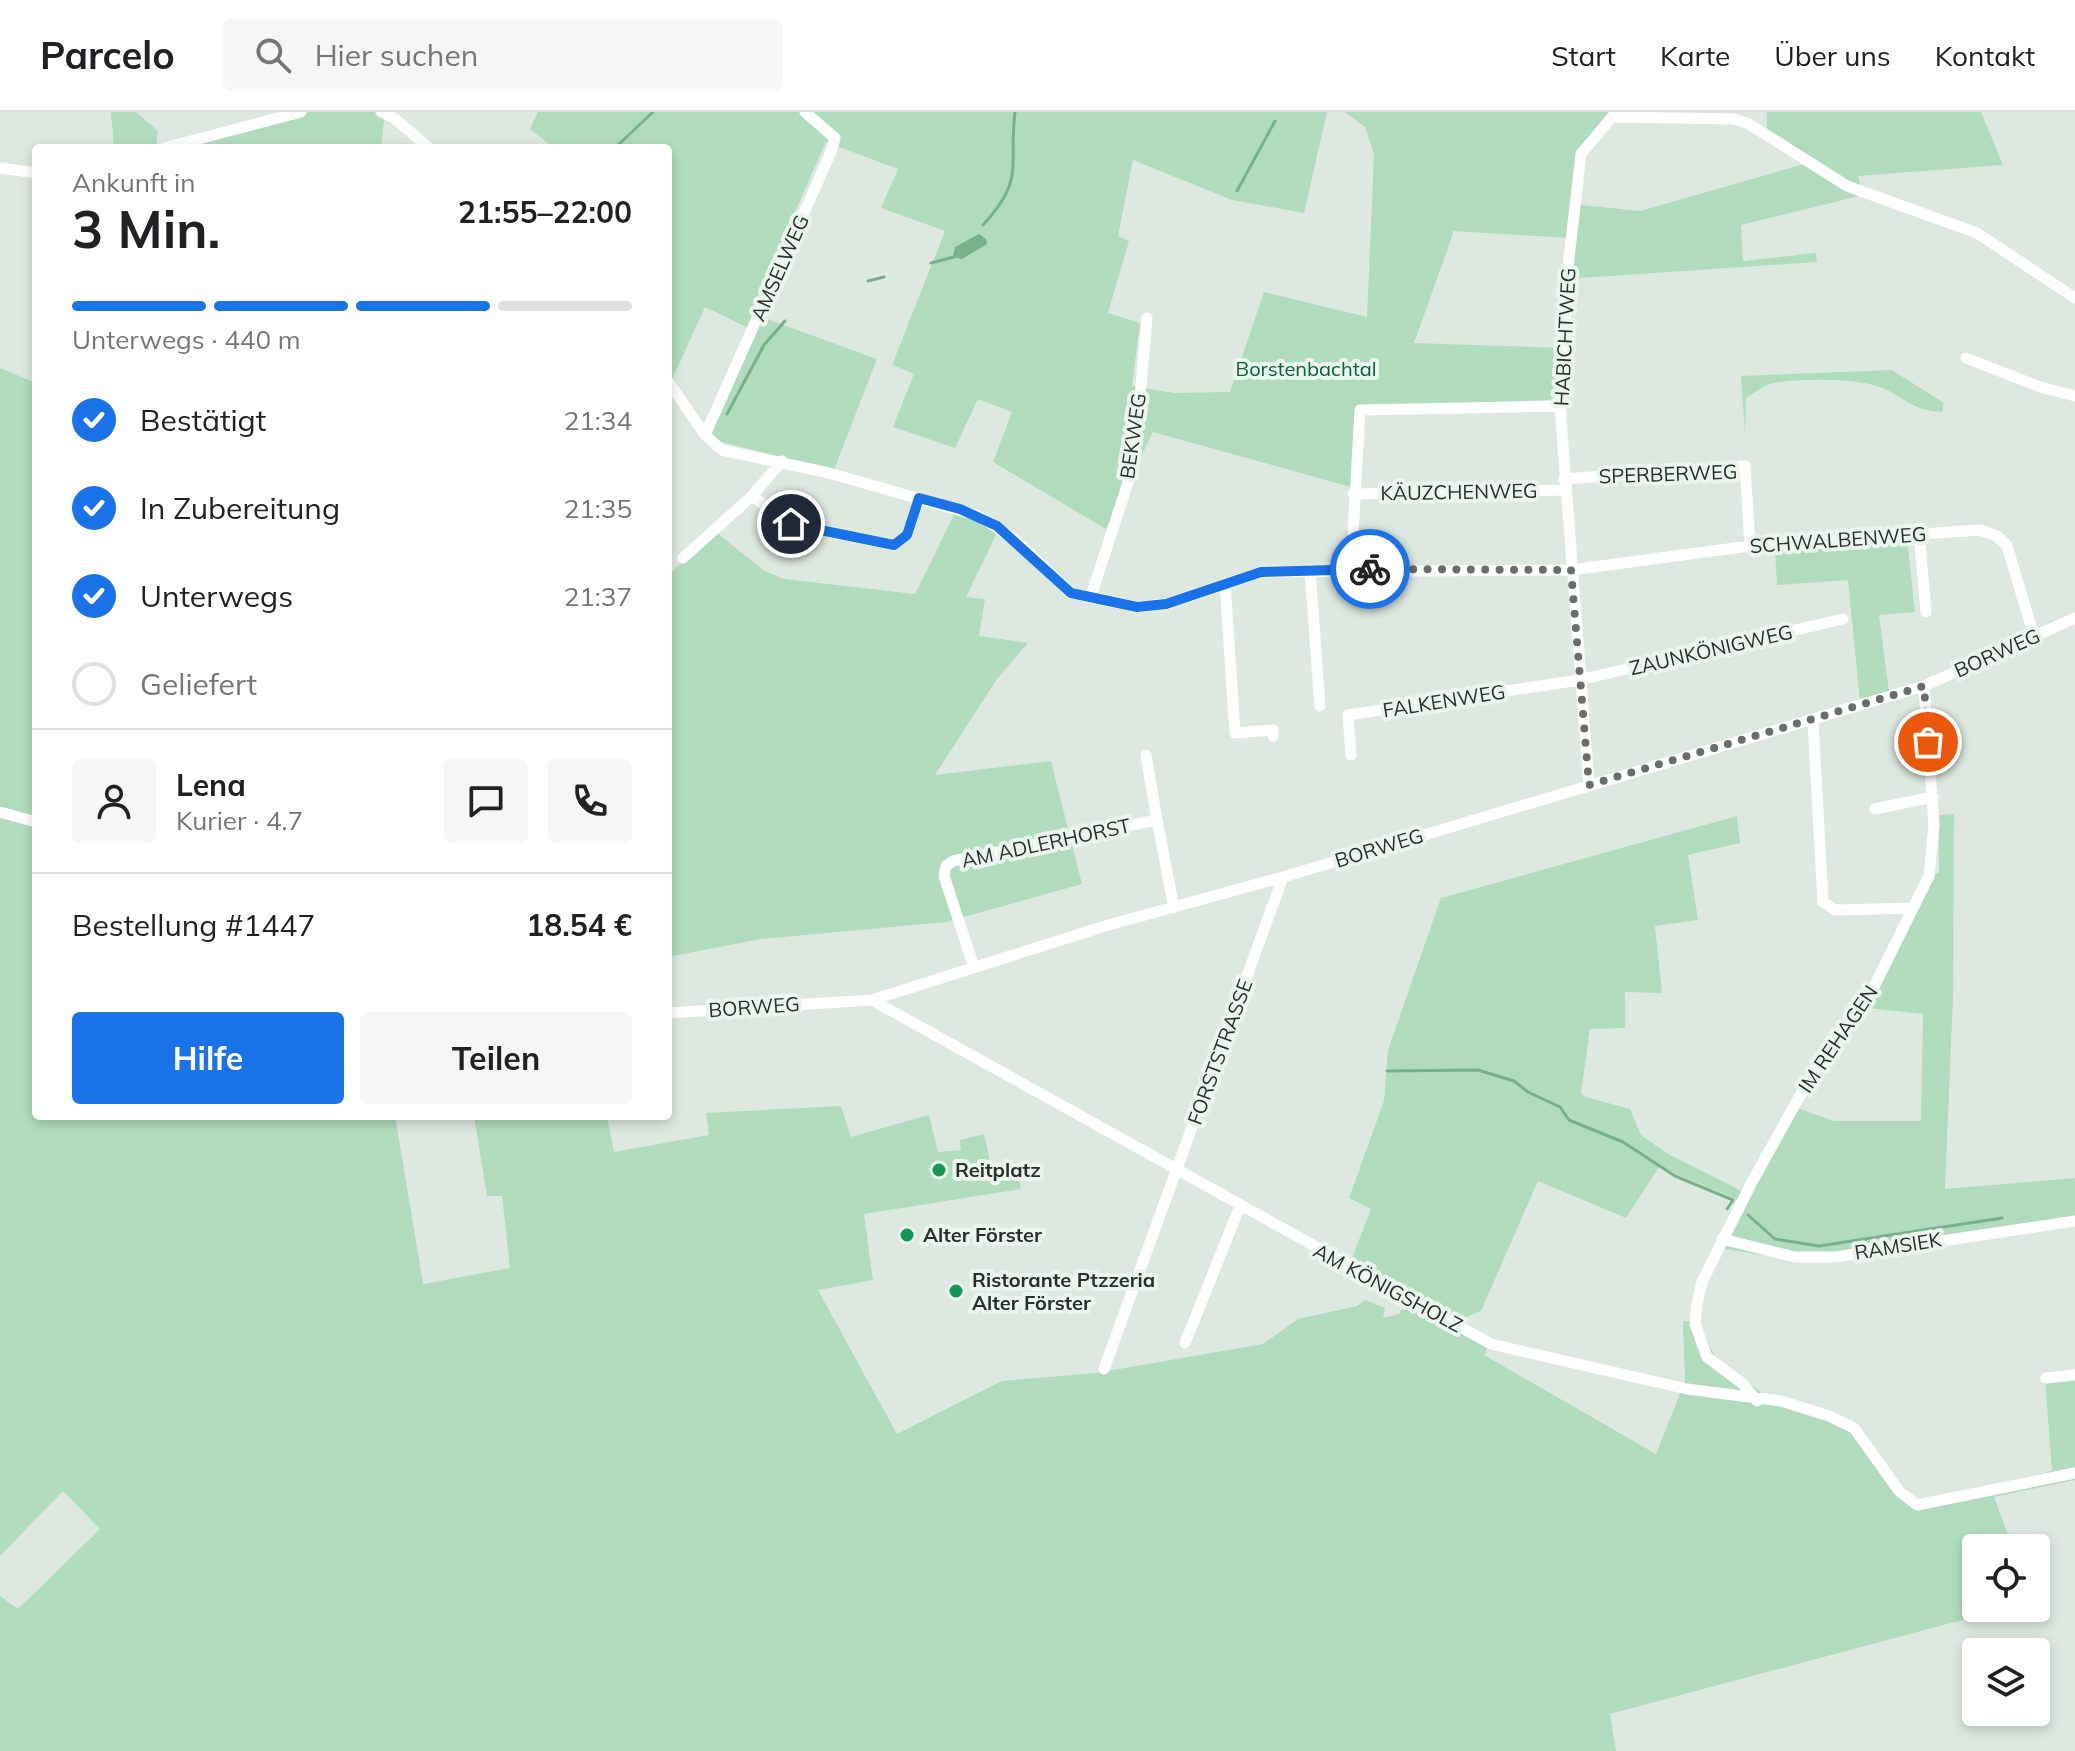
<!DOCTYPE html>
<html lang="de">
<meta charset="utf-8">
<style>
:root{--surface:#fff;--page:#f6f6f6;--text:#202124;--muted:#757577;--line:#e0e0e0;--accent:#1a73e8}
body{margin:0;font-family:Mulish,sans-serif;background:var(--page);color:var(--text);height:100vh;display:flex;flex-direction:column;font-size:30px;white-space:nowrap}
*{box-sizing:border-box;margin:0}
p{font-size:26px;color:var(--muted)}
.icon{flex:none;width:44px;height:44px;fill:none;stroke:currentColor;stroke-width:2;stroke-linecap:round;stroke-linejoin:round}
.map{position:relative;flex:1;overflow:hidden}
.panel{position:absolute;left:32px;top:32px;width:640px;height:976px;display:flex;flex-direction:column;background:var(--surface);border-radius:8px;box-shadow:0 4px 12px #0003}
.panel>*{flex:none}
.controls{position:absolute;left:1962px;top:1422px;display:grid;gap:16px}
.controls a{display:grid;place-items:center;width:88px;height:88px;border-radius:8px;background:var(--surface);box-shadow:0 4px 12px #0003;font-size:40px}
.pin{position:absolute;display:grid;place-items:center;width:68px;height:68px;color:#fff;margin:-34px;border:4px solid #fff;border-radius:50%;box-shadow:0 2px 8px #0007}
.courier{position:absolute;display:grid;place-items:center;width:80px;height:80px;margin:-40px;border:6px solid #1a73e8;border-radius:50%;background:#fff;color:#222;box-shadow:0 2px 10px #0007}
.summary em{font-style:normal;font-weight:700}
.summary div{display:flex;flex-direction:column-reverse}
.summary{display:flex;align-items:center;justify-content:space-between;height:136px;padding:0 40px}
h1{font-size:52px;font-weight:700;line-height:60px}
.bar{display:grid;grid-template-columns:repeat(4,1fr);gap:12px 8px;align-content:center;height:96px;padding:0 40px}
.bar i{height:10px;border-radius:6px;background:var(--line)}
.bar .current{background:var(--accent)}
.bar p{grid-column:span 4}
.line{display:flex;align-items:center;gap:20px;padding:0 40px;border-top:2px solid var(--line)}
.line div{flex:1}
.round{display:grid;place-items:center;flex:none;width:84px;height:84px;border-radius:8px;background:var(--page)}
ol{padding:0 40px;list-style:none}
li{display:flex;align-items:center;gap:24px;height:88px}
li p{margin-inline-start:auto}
li .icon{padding:8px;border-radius:50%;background:var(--accent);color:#fff;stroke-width:4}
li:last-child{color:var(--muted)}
li i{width:44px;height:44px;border:4px solid var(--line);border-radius:50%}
.action{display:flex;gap:16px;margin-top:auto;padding:16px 40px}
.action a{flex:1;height:92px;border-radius:8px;background:var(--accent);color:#fff;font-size:32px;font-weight:700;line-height:92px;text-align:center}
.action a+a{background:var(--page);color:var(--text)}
header{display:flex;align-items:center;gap:48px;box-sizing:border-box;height:112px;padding:0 40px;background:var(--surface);border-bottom:2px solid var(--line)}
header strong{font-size:38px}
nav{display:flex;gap:44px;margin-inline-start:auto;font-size:28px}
.search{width:560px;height:72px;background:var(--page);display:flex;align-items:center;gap:20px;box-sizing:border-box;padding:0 28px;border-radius:8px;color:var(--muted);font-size:30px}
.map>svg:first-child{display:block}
.green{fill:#b0dcbd}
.water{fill:#78b08a}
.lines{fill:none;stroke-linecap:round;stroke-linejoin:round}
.stream{stroke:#78b08a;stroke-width:3}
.minor{stroke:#fff;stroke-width:11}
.done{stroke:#686f6a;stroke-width:8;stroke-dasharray:0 14.4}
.route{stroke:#1a73e8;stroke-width:10}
.poi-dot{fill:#149756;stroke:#eaf6ed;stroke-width:3}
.labels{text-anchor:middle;stroke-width:8;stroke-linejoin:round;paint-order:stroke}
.street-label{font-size:20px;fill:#292e2b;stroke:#eaf6ed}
.park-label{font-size:20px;fill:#026436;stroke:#eaf6ed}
.poi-label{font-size:20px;font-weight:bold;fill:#292e2b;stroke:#eaf6ed;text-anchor:start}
</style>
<header>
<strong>Parcelo</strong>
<div class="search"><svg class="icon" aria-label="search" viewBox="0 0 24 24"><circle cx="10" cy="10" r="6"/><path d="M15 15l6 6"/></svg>Hier suchen</div>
<nav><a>Start</a><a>Karte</a><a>Über uns</a><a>Kontakt</a></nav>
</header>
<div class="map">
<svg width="2075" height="1639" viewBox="0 0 2075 1639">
<rect width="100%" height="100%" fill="#dde9e0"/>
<path class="green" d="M111 0H136L158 19 156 36H114Z
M286 0H385L381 36H157Z
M538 0H1327L1304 101 1232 88 1133 48 1118 124 1129 129 1108 201 1140 211 1132 274 1174 281 1230 280 1264 180 1367 205 1374 42 1365 15 1345 0H1612L1577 40 1572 92 1640 99 1811 50 1767 20V0H1981L2003 53 1858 64 1863 83 1741 113 1743 149 1816 141 1817 150 1565 167 1568 126 1454 119 1414 231 1561 236 1557 288 1360 294 1351 375 1153 320 1106 417 993 350 1012 300 978 287 955 336 893 315 914 262 892 253 945 119 881 96 898 57 826 30 750 201 877 247 834 358 701 325 748 216 705 195 669 274 668 36H554L530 17Z
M0 256 36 271V1004H395L423 1172 510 1156 502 1084H487L474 1004H607L614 1040 709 1023 706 1001 841 994 851 1025 929 1003 938 1040 961 1038 960 1028 984 1022 991 1054 1016 1051 1021 1077 864 1102 873 1168 818 1178 897 1322 1002 1269 1096 1261 1263 1232 1298 1207 1357 1194 1365 1188 1385 1196 1383 1206 1399 1202 1410 1184 1350 1151 1371 1097 1349 1086 1384 989 1388 938 1441 786 1737 704 1740 731 1688 743 1698 808 1655 814 1662 881 1625 880V916L1590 917 1581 981 1586 985 1630 997 1641 1023 1668 1042 1748 1082 1797 996 1834 1009H1921L1923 902 1860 895 1931 765 1939 760V703L1954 702 1953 885 1945 1077 2075 1066V1106L1795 1148 1718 1136 1744 1090 1659 1055 1626 1106 1538 1069 1481 1199 1457 1209 1491 1227 1484 1243 1656 1342 1685 1269 1683 1209 1698 1210 1714 1243 1767 1285 1856 1315 1900 1377 1919 1391 2052 1359 2045 1268 2075 1264V1368L1994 1385 2013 1436H1976V1496H2007L1610 1602 1616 1639H0V1484L18 1497 100 1417 63 1379 0 1444Z
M1892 258 1944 291 1942 300C1913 298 1909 289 1885 277 1863 266 1791 265 1767 273 1760 276 1752 282 1746 286L1745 321 1741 264Z
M956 399 998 419 966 485 985 487 979 524 1028 531 997 567 935 663 1051 649 1082 772 946 810 761 827 668 845V463L716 420 763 458 784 467 915 482Z
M1907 427 1915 500 1879 503 1889 580 1860 590 1848 468 1777 473 1775 438Z"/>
<path class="water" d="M979 122 986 127 987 132 962 147 953 145 955 135Z"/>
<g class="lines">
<path class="stream" d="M615 36 653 0
M1237 79 1275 9
M983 113C1026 66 1008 56 1015 0
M931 151 954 145
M868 169 884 165
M727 302 764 233 785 209
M1387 959 1478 958 1514 969 1528 980 1560 995 1569 1008 1623 1030 1675 1064 1733 1088 1727 1097
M1748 1103 1775 1127 1819 1134 2002 1106"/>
<path class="minor" d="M381 0 394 6 429 36
M1612 5 1734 7 1749 12 1847 74 1977 121 2075 186
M164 36 301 0
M0 56 36 61
M1966 246 2040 275 2075 284
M668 269 705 323 722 338 829 361 979 404 1017 429 1071 481 1137 495 1166 492 1261 460 1571 458 1750 434 1980 418 1997 424 2007 434 2034 524
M705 323 831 40 835 26 805 0
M1564 367 1745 354 1750 434
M1353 382 1564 378
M752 384 791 412 894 433 907 423 919 386
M1919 421 1926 500
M683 446 752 384 782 349
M1351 457 1360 298 1560 294
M1310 458 1320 594
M1225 471 1235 621 1273 618V624
M1091 484 1134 352 1147 206
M1813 609 1823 790 1835 798 1912 796
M1146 643 1157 708
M1351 643 1348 603 1579 568 1843 507
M1589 673 1560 294 1569 146 1581 42 1612 5
M1875 697 1933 685
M0 700 36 710
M974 855 944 764 946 754 953 749 1157 708 1174 796
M872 888 1491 1232 1687 1277 1781 1289 1829 1304 1854 1316 1899 1379 1917 1393 2075 1361
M668 901 872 888 1105 814 1283 765 1924 574 2075 506
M1722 1127 1795 1145H1835L2075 1109
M1185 1231 1240 1094
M1104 1257 1283 765
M2046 1266 2075 1263
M1757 1289 1743 1272 1707 1245 1695 1212 1697 1192 1702 1170 1752 1070 1822 944 1864 895 1929 764 1934 713 1924 574"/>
</g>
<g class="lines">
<path class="done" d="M1370 457 1571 458 1589 673 1924 574 1928 630"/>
<path class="route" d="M791 412 894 433 907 423 919 386 960 397 997 414 1071 481 1137 495 1166 492 1261 460 1370 457"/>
</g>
<g class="poi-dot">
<circle cx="939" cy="1058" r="8"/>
<circle cx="907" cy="1123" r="8"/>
<circle cx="956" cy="1179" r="8"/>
</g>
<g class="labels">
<g class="street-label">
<text transform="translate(780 156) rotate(-66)" y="7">AMSELWEG</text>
<text transform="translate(1565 225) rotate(-87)" y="7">HABICHTWEG</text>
<text transform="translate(1133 324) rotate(-82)" y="7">BEKWEG</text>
<text transform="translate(1668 362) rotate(-2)" y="7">SPERBERWEG</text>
<text transform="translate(1459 380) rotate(-1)" y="7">KÄUZCHENWEG</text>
<text transform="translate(1838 428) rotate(-4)" y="7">SCHWALBENWEG</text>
<text transform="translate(1711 538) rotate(-13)" y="7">ZAUNKÖNIGWEG</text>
<text transform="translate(1997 541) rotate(-24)" y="7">BORWEG</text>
<text transform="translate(1444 589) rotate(-9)" y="7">FALKENWEG</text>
<text transform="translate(1046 731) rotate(-12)" y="7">AM ADLERHORST</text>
<text transform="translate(1379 736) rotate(-17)" y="7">BORWEG</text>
<text transform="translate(754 895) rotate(-4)" y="7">BORWEG</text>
<text transform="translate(1838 927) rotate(-56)" y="7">IM REHAGEN</text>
<text transform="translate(1220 940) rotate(-70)" y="7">FORSTSTRASSE</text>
<text transform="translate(1898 1134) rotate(-9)" y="7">RAMSIEK</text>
<text transform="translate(1388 1176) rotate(28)" y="7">AM KÖNIGSHOLZ</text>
</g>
<g class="park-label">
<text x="1306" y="264">Borstenbachtal</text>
</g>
<g class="poi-label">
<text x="955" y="1065">Reitplatz</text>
<text x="923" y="1130">Alter Förster</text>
<text x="972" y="1175">Ristorante Ptzzeria<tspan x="972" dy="23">Alter Förster</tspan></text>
</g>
</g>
</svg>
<div class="controls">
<a><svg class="icon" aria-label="locate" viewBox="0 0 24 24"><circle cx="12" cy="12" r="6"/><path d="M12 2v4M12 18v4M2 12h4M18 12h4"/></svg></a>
<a><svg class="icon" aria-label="layers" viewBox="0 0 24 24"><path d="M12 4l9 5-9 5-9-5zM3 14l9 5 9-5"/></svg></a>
</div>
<div class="pin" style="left:1928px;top:630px;background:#ea580c"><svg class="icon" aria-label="bag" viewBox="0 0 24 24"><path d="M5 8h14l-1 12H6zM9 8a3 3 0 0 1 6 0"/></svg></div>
<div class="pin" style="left:791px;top:412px;background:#1f2937"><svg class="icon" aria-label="home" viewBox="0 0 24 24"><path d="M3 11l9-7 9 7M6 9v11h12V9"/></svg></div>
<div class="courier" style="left:1370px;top:457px"><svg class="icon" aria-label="bike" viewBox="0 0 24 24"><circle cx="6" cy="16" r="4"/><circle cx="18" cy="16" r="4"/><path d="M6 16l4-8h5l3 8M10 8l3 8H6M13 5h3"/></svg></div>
<section class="panel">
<div class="summary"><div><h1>3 Min.</h1><p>Ankunft in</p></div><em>21:55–22:00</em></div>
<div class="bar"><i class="current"></i><i class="current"></i><i class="current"></i><i></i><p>Unterwegs · 440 m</p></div>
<ol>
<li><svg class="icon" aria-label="check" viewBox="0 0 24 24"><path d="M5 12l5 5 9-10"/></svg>Bestätigt<p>21:34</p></li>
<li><svg class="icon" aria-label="check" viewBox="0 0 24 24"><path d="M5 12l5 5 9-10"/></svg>In Zubereitung<p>21:35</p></li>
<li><svg class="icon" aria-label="check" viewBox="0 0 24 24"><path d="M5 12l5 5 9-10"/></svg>Unterwegs<p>21:37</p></li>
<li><i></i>Geliefert</li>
</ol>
<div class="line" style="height:144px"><a class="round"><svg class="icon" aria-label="person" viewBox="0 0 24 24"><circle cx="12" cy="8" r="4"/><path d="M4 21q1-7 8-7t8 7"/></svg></a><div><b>Lena</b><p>Kurier · 4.7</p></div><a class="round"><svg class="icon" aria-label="chat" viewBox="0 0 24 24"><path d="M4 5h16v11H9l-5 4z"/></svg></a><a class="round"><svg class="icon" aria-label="phone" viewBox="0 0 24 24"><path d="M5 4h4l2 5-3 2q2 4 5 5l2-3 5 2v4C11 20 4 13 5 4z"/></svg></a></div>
<div class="line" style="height:104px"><div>Bestellung #1447</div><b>18.54 €</b></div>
<div class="action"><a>Hilfe</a><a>Teilen</a></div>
</section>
</div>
